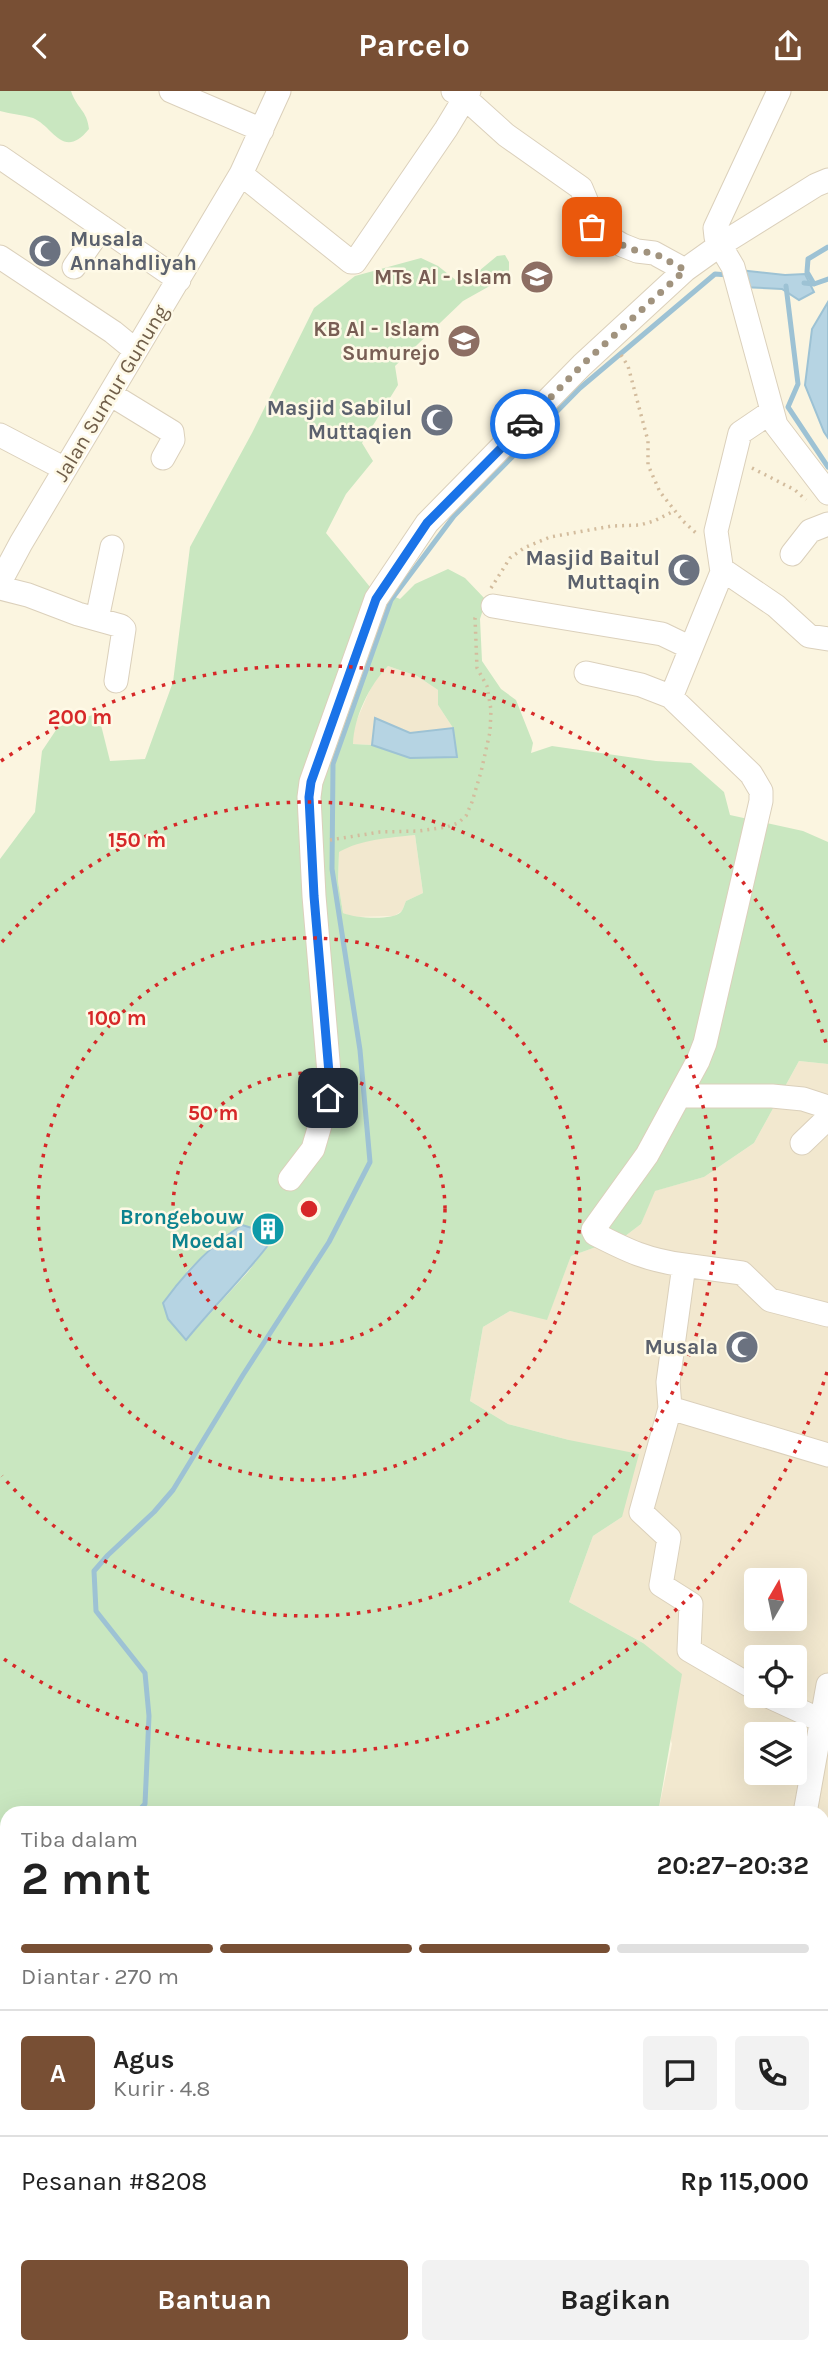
<!DOCTYPE html>
<html lang="id">
<meta charset="utf-8">
<style>
:root{--surface:#fff;--page:#f2f2f2;--text:#222;--muted:#767676;--line:#e0e0e0;--accent:#784f34}
body{margin:0;font-family:Karla,sans-serif;background:var(--page);color:var(--text);height:100vh;display:flex;flex-direction:column;font-size:26px;white-space:nowrap}
*{box-sizing:border-box;margin:0}
p{font-size:23px;color:var(--muted)}
.icon{flex:none;width:38px;height:38px;fill:none;stroke:currentColor;stroke-width:2;stroke-linecap:round;stroke-linejoin:round}
.map{position:relative;flex:1;overflow:hidden}
.drawer{position:absolute;left:0px;top:1715px;width:830px;height:548px;display:flex;flex-direction:column;background:var(--surface);border-radius:21px 21px 0 0;box-shadow:0 7px 28px #0002}
.drawer>*{flex:none}
.needle{width:46px;rotate:9deg}
.fabs{position:absolute;left:744px;top:1477px;display:grid;gap:14px}
.fabs a{display:grid;place-items:center;width:63px;height:63px;border-radius:7px;background:var(--surface);box-shadow:0 7px 28px #0002;font-size:35px}
.pin{position:absolute;display:grid;place-items:center;width:60px;height:60px;color:#fff;margin:-30px;border-radius:14px;box-shadow:0 4px 10px #0006}
.courier{position:absolute;display:grid;place-items:center;width:70px;height:70px;margin:-35px;border:5px solid #1a73e8;border-radius:50%;background:#fff;color:#222;box-shadow:0 2px 9px #0007}
.head em{font-style:normal;font-weight:700}
.head div{display:flex;flex-direction:column-reverse}
.head{display:flex;align-items:center;justify-content:space-between;height:119px;padding:0 21px}
h1{font-size:46px;font-weight:700;line-height:52px}
.bar{display:grid;grid-template-columns:repeat(4,1fr);gap:10px 7px;align-content:center;height:84px;padding:0 21px}
.bar i{height:9px;border-radius:5px;background:var(--line)}
.bar .selected{background:var(--accent)}
.bar p{grid-column:span 4}
.line{display:flex;align-items:center;gap:18px;padding:0 21px;border-top:2px solid var(--line)}
.line div{flex:1}
.round{display:grid;place-items:center;flex:none;width:74px;height:74px;border-radius:7px;background:var(--page)}
.primary-button{display:flex;gap:14px;margin-top:auto;padding:14px 21px}
.primary-button a{flex:1;height:80px;border-radius:7px;background:var(--accent);color:#fff;font-size:28px;font-weight:700;line-height:80px;text-align:center}
.primary-button a+a{background:var(--page);color:var(--text)}
header{display:flex;justify-content:space-between;align-items:center;height:91px;padding:0 21px;background:var(--accent);color:#fff;font-size:32px;font-weight:700}
.map>svg:first-child{display:block}
.residential{fill:#f2e8cf;fill-rule:evenodd}
.green{fill:#c9e7c0;fill-rule:evenodd}
.water{fill:#b6d4e3;stroke:#9dc2d4;stroke-width:2}
.lines{fill:none;stroke-linecap:round;stroke-linejoin:round}
.stream{stroke:#9dc2d4;stroke-width:5}
.minor-casing{stroke:#dbd0bb;stroke-width:25}
.path{stroke:#d3bc9d;stroke-width:3.5;stroke-dasharray:2 5;stroke-linecap:butt}
.minor{stroke:#fff;stroke-width:23}
.done{stroke:#a1937e;stroke-width:7;stroke-dasharray:0 12.6}
.route{stroke:#1a73e8;stroke-width:9}
.ring{fill:none;stroke:#d62828;stroke-width:3.5;stroke-dasharray:3.5 7}
.labels{text-anchor:middle;stroke-width:5;stroke-linejoin:round;paint-order:stroke}
.worship-label{font-size:21px;font-weight:bold;fill:#5b616d;stroke:#fef9e6;text-anchor:end}
.education-label{font-size:21px;font-weight:bold;fill:#785e54;stroke:#fef9e6;text-anchor:end}
.street-label{font-size:21px;fill:#705e49;stroke:#fef9e6}
.culture-label{font-size:21px;font-weight:bold;fill:#0d838f;stroke:#fef9e6;text-anchor:end}
.centre{fill:#d62828;stroke:#fef9e6;stroke-width:3.5}
.ring-label{font-size:21px;text-anchor:middle;font-weight:bold;fill:#d62828;stroke:#fef9e6;stroke-width:5;stroke-linejoin:round;paint-order:stroke}
</style>
<header><svg class="icon" aria-label="back" viewBox="0 0 24 24"><path d="M15 5l-7 7 7 7"/></svg>Parcelo<svg class="icon" aria-label="share" viewBox="0 0 24 24"><path d="M12 15V3M7 8l5-5 5 5M5 13v7h14v-7"/></svg></header>
<div class="map">
<svg width="828" height="2262" viewBox="0 0 828 2262">
<rect width="100%" height="100%" fill="#fbf5e0"/>
<path class="residential" d="M388 575 417 585 438 599V614L453 637 410 642 375 627 372 654 353 653V638L368 603 376 588Z
M415 744 423 802 406 810 402 820 394 825 351 826 343 822 338 790 339 760 348 755 381 746Z
M799 970 828 973V2012L822 2009V1722H658L672 1653 643 1552 569 1511 593 1445 622 1426 569 1349 508 1333 470 1310 483 1236 510 1220 547 1228 571 1165 624 1146 641 1133 654 1100 704 1086 754 1052ZM756 1489H794V1528H756ZM756 1566H794V1605H756ZM756 1643H794V1682H756Z"/>
<path class="green" d="M0 0H71C77 18 87 19 89 38 63 70 53 35 33 27 23 24 11 23 0 20Z
M505 164 509 171V180L504 187 463 210 395 275 398 294 362 352 373 370 346 403 326 442 370 496 400 508 415 493 448 478 465 487 486 509 480 528 482 570 501 598 516 609 533 652 531 662 552 655 656 670 691 672 724 701 730 724 803 740 828 751V973L799 970 754 1052 704 1086 655 1100 641 1133 624 1146 571 1165 547 1229 510 1220 483 1236 470 1310 508 1333 569 1349 639 1363 622 1426 593 1445 569 1511 643 1552 682 1583 658 1722H7V2256H76L69 2262H0V768L35 721 42 660 58 636 98 622 110 670 145 668 173 591 190 456 252 342 314 217 355 185 421 167 438 175 462 194 497 165ZM388 575 417 585 438 599V614L453 637 410 667 372 654 353 653C354 626 369 595 388 575ZM415 744 423 802 406 810C405 812 403 819 401 821 392 830 354 827 343 822L338 790 339 761C362 748 389 747 415 744ZM242 1134 269 1153 248 1181 186 1249 168 1228 187 1180 227 1143Z
M828 2175V2262H648L650 2256H822L823 2177Z"/>
<path class="water" d="M739 179 785 184 805 183 814 201 799 209 782 198 742 196Z
M828 211V347L824 341 805 294 812 238Z
M375 627 410 642 453 637 457 666 410 667 372 654Z
M242 1134 255 1138 269 1153C243 1187 213 1216 186 1249L168 1228 163 1212C185 1182 210 1154 242 1134Z"/>
<g class="lines">
<path class="stream" d="M804 192 814 193 828 188
M814 193 807 181 808 168 828 156
M786 195 798 293 788 316 828 376
M136 1722 145 1713 149 1625 145 1582 96 1520 94 1480 108 1464 154 1421 173 1399 243 1284 329 1151 370 1071 360 959 332 778 333 673 391 509 454 425 580 297 715 183 728 184
M0 1851 7 1839
M0 1999 7 2006
M0 2187 7 2181
M822 2253 828 2244
M817 2262 821 2256"/>
<defs>
<path id="minor" d="M171 0 262 39
M453 0 465 7 506 44 581 97 586 109 587 128 592 136 622 154 637 160 654 162 685 179
M779 0 715 137 716 146 720 154 816 94 828 89
M0 66 179 189
M241 83 351 171H355L446 38 469 0
M0 166 113 241 135 259
M74 176 102 136
M110 303 172 341 173 349 163 367
M0 344 65 378
M792 463 810 440 828 433
M723 479 776 515 809 545 828 548
M0 491 21 452 241 83 279 0
M0 497 28 504 78 523 121 535 124 538 116 590
M493 515 662 543 691 557
M97 528 112 456
M586 582 641 594 672 606
M680 1005H772L803 1008 828 1016
M802 1052 828 1027
M290 1088 313 1058 328 1007 329 982 314 805 309 706 311 691 376 508 427 432 582 274 685 179 720 154 733 176 776 334 828 402
M684 1174C647 1169 628 1160 595 1143L593 1139 647 1064 698 970 705 952 761 710V700L751 683 673 608 672 604 722 481 716 440 740 342 771 321
M670 1317 828 1364
M756 1598 689 1559 691 1513 661 1494 669 1447 641 1421 670 1317 668 1291 684 1174 742 1182 770 1209 828 1224
M768 1605 820 1629
M805 1722 828 1594
M822 1913 828 1917"/>
</defs>
<use href="#minor" class="minor-casing"/>
<path class="path" d="M621 264 628 275 648 350V374L660 401 683 430 696 442
M752 377 795 399 806 409
M491 497 510 467 524 457 550 446 612 435 640 434 654 430 674 420
M330 749 380 741 419 740 447 736 458 732 466 725 472 711 481 681 490 641 491 619 487 595 477 577 475 527 477 523"/>
<use href="#minor" class="minor"/>
</g>
<g class="lines">
<path class="done" d="M525 333 582 274 685 179 654 162 637 160 622 154 592 136"/>
<path class="route" d="M328 1007 329 982 314 805 309 706 311 691 376 508 427 432 525 333"/>
</g>
<g class="ring">
<circle cx="309" cy="1118" r="136"/>
<circle cx="309" cy="1118" r="271"/>
<path d="M2 851A407 407 0 1 1 2 1385"/>
<path d="M827 1281A543 543 0 0 1 1 1566M1 670A543 543 0 0 1 827 955"/>
</g>
<defs>
<symbol id="mosque-disc" viewBox="-11 -11 22 22"><circle r="9.5" fill="#6b7280" stroke="#fef9e6"/><path d="M3.5-4.9A6 6 0 1 0 3.5 4.9A5 5 0 1 1 3.5-4.9Z" fill="#fff"/></symbol>
<symbol id="school-disc" viewBox="-11 -11 22 22"><circle r="9.5" fill="#8d6e63" stroke="#fef9e6"/><path d="M0-5L7-2L0 1L-7-2ZM-4 1L0 2.5L4 1V4Q0 6-4 4Z" fill="#fff"/></symbol>
<symbol id="building-disc" viewBox="-11 -11 22 22"><circle r="9.5" fill="#0f9aa8" stroke="#fef9e6"/><path d="M-4-6H4V6H1V3H-1V6H-4ZM-2.5-4.3h1.7v1.8h-1.7ZM.8-4.3h1.7v1.8H.8ZM-2.5-1h1.7V.8h-1.7ZM.8-1h1.7V.8H.8Z" fill="#fff"/></symbol>
</defs>
<g fill-rule="evenodd">
<use href="#mosque-disc" x="26" y="141" width="38" height="38"/>
<use href="#school-disc" x="518" y="167" width="38" height="38"/>
<use href="#school-disc" x="445" y="231" width="38" height="38"/>
<use href="#mosque-disc" x="418" y="310" width="38" height="38"/>
<use href="#mosque-disc" x="665" y="460" width="38" height="38"/>
<use href="#building-disc" x="249" y="1119" width="38" height="38"/>
<use href="#mosque-disc" x="723" y="1237" width="38" height="38"/>
</g>
<g class="labels">
<g class="worship-label">
<text x="70" y="155" text-anchor="start">Musala<tspan x="70" dy="24">Annahdliyah</tspan></text>
<text x="412" y="324">Masjid Sabilul<tspan x="412" dy="24">Muttaqien</tspan></text>
<text x="660" y="474">Masjid Baitul<tspan x="660" dy="24">Muttaqin</tspan></text>
<text x="718" y="1263">Musala</text>
</g>
<g class="education-label">
<text x="512" y="193">MTs Al - Islam</text>
<text x="440" y="245">KB Al - Islam<tspan x="440" dy="24">Sumurejo</tspan></text>
</g>
<g class="street-label">
<text transform="translate(111 302) rotate(-59)" y="7">Jalan Sumur Gunung</text>
</g>
<g class="culture-label">
<text x="244" y="1133">Brongebouw<tspan x="244" dy="24">Moedal</tspan></text>
</g>
</g>
<circle cx="309" cy="1118" r="10" class="centre"/>
<g class="ring-label">
<text x="80" y="633">200 m</text>
<text x="137" y="756">150 m</text>
<text x="117" y="934">100 m</text>
<text x="213" y="1029">50 m</text>
</g>
</svg>
<div class="fabs">
<a><svg class="needle" viewBox="-14 -14 28 28"><path d="M0-13l5 13h-10z" fill="#e53935"/><path d="M0 13l5-13h-10z" fill="#767676"/></svg></a>
<a><svg class="icon" aria-label="locate" viewBox="0 0 24 24"><circle cx="12" cy="12" r="6"/><path d="M12 2v4M12 18v4M2 12h4M18 12h4"/></svg></a>
<a><svg class="icon" aria-label="layers" viewBox="0 0 24 24"><path d="M12 4l9 5-9 5-9-5zM3 14l9 5 9-5"/></svg></a>
</div>
<div class="pin" style="left:592px;top:136px;background:#ea580c"><svg class="icon" aria-label="bag" viewBox="0 0 24 24"><path d="M5 8h14l-1 12H6zM9 8a3 3 0 0 1 6 0"/></svg></div>
<div class="pin" style="left:328px;top:1007px;background:#1f2937"><svg class="icon" aria-label="home" viewBox="0 0 24 24"><path d="M3 11l9-7 9 7M6 9v11h12V9"/></svg></div>
<div class="courier" style="left:525px;top:333px"><svg class="icon" aria-label="car" viewBox="0 0 24 24"><path d="M5 17H2v-5l4-1 3-4h7l3 4 3 1v5h-3M9 17h6M6 11h13"/><circle cx="7" cy="17" r="2"/><circle cx="17" cy="17" r="2"/></svg></div>
<section class="drawer">
<div class="head"><div><h1>2 mnt</h1><p>Tiba dalam</p></div><em>20:27–20:32</em></div>
<div class="bar"><i class="selected"></i><i class="selected"></i><i class="selected"></i><i></i><p>Diantar · 270 m</p></div>
<div class="line" style="height:126px"><b class="round" style="background:var(--accent);color:#fff">A</b><div><b>Agus</b><p>Kurir · 4.8</p></div><a class="round"><svg class="icon" aria-label="chat" viewBox="0 0 24 24"><path d="M4 5h16v11H9l-5 4z"/></svg></a><a class="round"><svg class="icon" aria-label="phone" viewBox="0 0 24 24"><path d="M5 4h4l2 5-3 2q2 4 5 5l2-3 5 2v4C11 20 4 13 5 4z"/></svg></a></div>
<div class="line" style="height:91px"><div>Pesanan #8208</div><b>Rp 115,000</b></div>
<div class="primary-button"><a>Bantuan</a><a>Bagikan</a></div>
</section>
</div>
